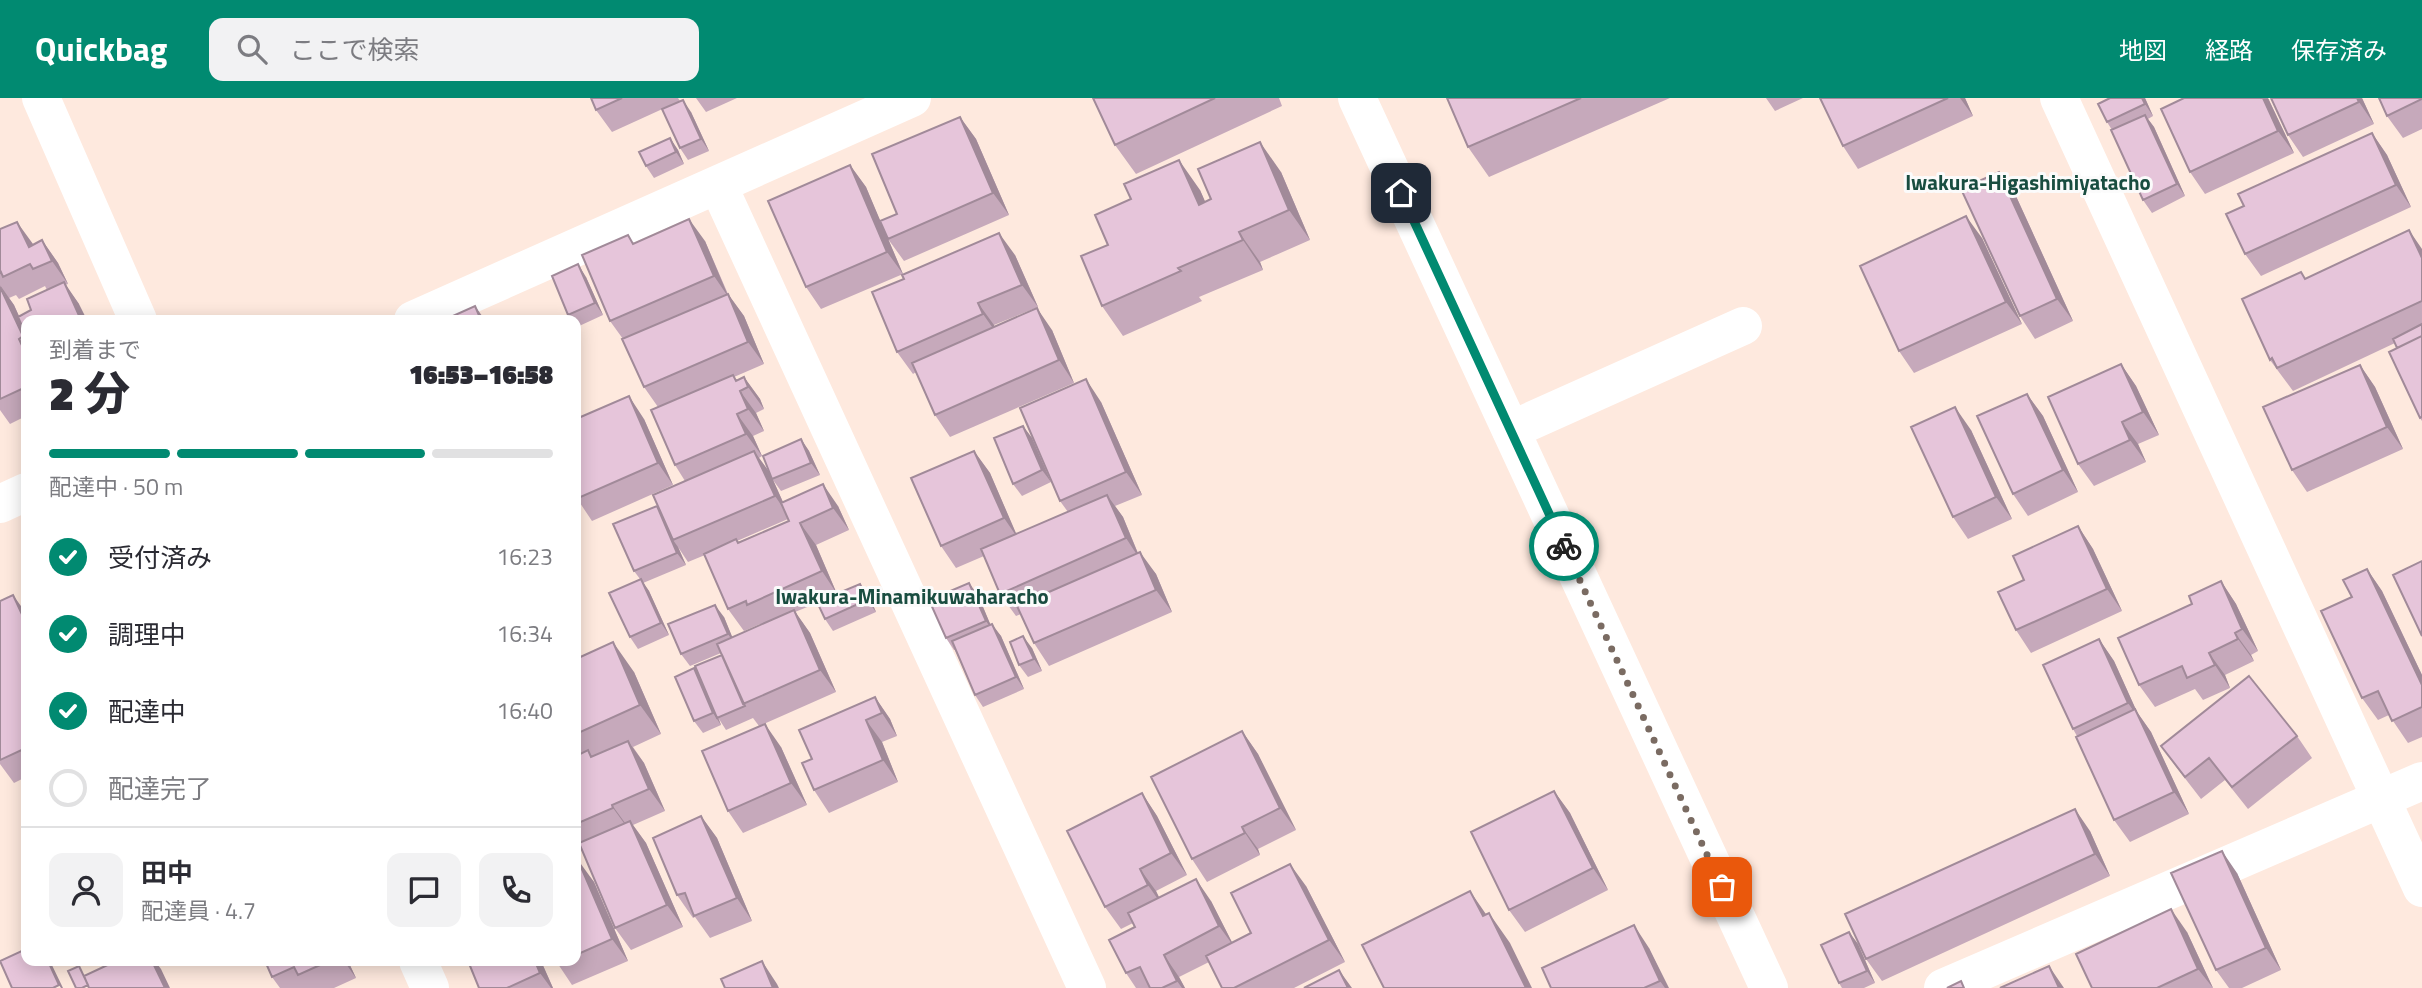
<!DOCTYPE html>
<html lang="ja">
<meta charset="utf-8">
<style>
:root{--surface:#fff;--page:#f2f2f3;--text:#2b2b33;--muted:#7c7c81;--line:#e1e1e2;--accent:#018a71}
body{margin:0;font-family:"Titillium Web","Noto Sans JP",sans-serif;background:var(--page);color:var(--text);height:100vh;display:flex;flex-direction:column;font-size:26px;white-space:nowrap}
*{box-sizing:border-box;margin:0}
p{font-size:23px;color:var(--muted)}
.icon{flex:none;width:38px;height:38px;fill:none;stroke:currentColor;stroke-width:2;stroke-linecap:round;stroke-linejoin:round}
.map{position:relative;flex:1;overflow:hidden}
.details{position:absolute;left:21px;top:217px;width:560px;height:651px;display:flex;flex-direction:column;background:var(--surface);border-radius:14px;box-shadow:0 4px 18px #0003}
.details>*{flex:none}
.pin{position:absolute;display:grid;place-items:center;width:60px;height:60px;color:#fff;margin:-30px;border-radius:14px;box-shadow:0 4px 10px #0006}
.courier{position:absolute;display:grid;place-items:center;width:70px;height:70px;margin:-35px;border:5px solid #018a71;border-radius:50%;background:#fff;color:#222;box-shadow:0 2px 9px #0007}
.summary em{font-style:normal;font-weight:800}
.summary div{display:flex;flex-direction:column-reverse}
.summary{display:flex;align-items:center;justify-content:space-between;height:119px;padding:0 28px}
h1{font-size:46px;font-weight:800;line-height:52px}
.bar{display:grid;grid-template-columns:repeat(4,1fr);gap:10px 7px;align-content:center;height:84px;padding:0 28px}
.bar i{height:9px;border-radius:5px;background:var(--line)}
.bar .on{background:var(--accent)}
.bar p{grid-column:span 4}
.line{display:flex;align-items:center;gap:18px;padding:0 28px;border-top:2px solid var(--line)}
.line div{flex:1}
.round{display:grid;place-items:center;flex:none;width:74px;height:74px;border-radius:14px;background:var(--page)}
ol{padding:0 28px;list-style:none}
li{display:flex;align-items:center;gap:21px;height:77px}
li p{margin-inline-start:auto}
li .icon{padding:7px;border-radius:50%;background:var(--accent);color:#fff;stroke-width:4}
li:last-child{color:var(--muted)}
li i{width:38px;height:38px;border:4px solid var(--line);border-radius:50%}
header{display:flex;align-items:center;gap:42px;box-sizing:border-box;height:98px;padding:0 35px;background:var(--accent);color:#fff}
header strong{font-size:33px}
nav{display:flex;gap:38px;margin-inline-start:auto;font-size:24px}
.search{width:490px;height:63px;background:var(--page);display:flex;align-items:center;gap:18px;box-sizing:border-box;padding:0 24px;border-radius:14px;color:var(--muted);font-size:26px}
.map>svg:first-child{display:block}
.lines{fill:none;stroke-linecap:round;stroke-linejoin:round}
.street{stroke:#fff;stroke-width:38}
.secondary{stroke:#fff;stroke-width:38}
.wall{fill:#c6a9bb;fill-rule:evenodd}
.shaded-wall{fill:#a18a99}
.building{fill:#e6c5da;stroke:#a18a99;stroke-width:2}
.done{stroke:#7a6b62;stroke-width:7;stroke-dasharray:0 12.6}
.route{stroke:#018a71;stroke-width:9}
.labels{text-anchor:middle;stroke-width:6;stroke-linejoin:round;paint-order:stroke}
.neighbourhood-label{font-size:21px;font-weight:bold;fill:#194d40;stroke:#fbfbfb}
</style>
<header>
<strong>Quickbag</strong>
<div class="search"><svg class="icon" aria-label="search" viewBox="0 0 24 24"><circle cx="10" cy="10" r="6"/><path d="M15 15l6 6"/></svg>ここで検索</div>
<nav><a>地図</a><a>経路</a><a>保存済み</a></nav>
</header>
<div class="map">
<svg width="2422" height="890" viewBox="0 0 2422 890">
<rect width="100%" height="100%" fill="#fee9de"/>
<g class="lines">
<path class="street" d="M41 0 138 222
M2059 0 2422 790
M718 87 1087 890
M413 222 912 0
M1511 332 1743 228
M0 406 26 394
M418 863 430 890
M1943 890 2422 683"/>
<path class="secondary" d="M1357 0 1769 890"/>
</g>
<path class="wall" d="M591 0H678L680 3 612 34 596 12Z
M696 0H737L706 14Z
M1093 0H1279L1282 8 1136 76 1115 47Z
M1447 0H1670L1489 79 1468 49Z
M1766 0H1803L1775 13Z
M1820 0H1965L1973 18 1858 71 1843 48Z
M2110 0H2145L2153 18 2148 21 2154 29 2185 98 2152 115 2143 102 2112 32 2107 24Z
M2184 0H2268L2294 55 2205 96 2190 74Z
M2271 0H2362L2374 26 2303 59 2288 37Z
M2422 0V31L2403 40 2387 18Z
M691 14 709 53 688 62 680 50Z
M960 19 976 41 1009 117 904 163 888 141 881 124 903 176 821 211 806 189 850 67 866 89 880 123 897 116Z
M2372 35 2387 57 2411 109 2261 178 2245 156 2244 108Z
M670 40 678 52 684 66 654 80 646 68Z
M1281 74 1310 142 1260 164 1263 172 1199 199 1202 203 1123 238 1102 208 1200 92 1205 104Z
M1999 74 2015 96 2073 223 2035 241 2020 218Z
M0 131 33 147 42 142 58 165 68 186 65 187 79 206 26 222V318L10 326 0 312ZM45 188 47 192 31 212 19 218 14 207 9 200 16 197 19 201Z
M1982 140 2022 226 1914 275 1899 253Z
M705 143 728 196 744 218 764 266 734 279 737 282 744 279 760 301 764 311 756 315 764 333 753 338 762 358 759 360 770 375 801 341 809 353 820 377 781 393 773 382 783 404 838 408 849 432 816 447 837 496 869 498 876 514 833 533 825 521 817 505 795 514 810 535 836 594 759 628 753 620 726 632 719 621 721 627 703 635 694 623V570L700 579 722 557 721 555 690 568 681 556 724 519 732 539 761 527 760 526 744 533 728 511 705 457 688 464 678 449 686 467 643 485 649 493 669 537 638 551 630 539 640 481 634 473 660 414 685 383 675 367 658 309 644 289 623 241 610 223 634 145ZM788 421 789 423 738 444 737 443Z
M2422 151V323L2420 320 2395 245 2293 293 2270 262 2301 174 2306 181Z
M1015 157 1038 209 994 227V229L1052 232 1074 285 950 339 935 317 916 274 913 276 897 254Z
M586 179 603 217 577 229 576 222H572L568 217Z
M2121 266 2136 288 2159 337 2138 346 2146 364 2094 388 2078 366Z
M2360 267 2375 289 2403 351 2307 394 2292 372Z
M2027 296 2043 318 2078 394 2028 418 2013 396Z
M1101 304 1142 397 1115 408 1123 419 1138 455 1156 476 1172 514 1049 568 1034 545 1021 516 1016 518 1000 496 984 458 956 470 941 448 974 353 990 375 1016 436 1068 414 1060 403Z
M644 321 673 387 592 423 576 399Z
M1023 328 1032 340 1051 384 1022 398 1013 386Z
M1971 332 2012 421 1968 441 1953 419Z
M2078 428 2093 451 2122 513 2031 555 2016 532 2024 482Z
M2367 471 2382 493 2422 577V639L2408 645 2389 617 2378 622 2362 600 2352 499Z
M2221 483 2236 506 2258 553 2251 557 2254 563 2225 577 2230 590 2203 602 2195 591 2155 609 2139 587Z
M978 497 990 526 1001 538 1024 591 983 609 975 597 955 552H954L946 540Z
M0 503 26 515V679L14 685 0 666Z
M2099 541 2114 563 2137 614 2151 634 2189 716 2130 744 2114 722 2077 638 2073 631Z
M1032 550 1042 573 1028 579 1019 567Z
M576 561 634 574 661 636 633 649 644 665 665 713 633 727 646 745 683 829 631 852 615 830 582 752 576 755Z
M875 599 890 621 897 638 882 644 898 684 829 715 814 692 812 661Z
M1242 633 1258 656 1296 732 1258 751 1260 757 1207 784 1192 761Z
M2297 638 2312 660 2248 711 2225 682 2201 701 2177 670 2161 648Z
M781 649 807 707 743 735 728 713Z
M1554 693 1570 715 1608 792 1525 834 1509 812Z
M1142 695 1157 718 1187 777 1156 793 1159 799 1211 803 1232 845 1251 835 1306 788 1345 864 1294 890H1222L1209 864 1179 879 1185 890H1136L1126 875 1135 829 1133 825 1121 831 1105 809Z
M701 718 717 740 752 823 710 840 695 819 693 820 677 797Z
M2090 733 2110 778 1882 883 1866 861Z
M576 763 594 784 628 863 572 887 556 863H576Z
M2237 775 2281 872 2242 890H2229L2216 872Z
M1849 834 1858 846 1875 885 1864 890H1842L1839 885Z
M2187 834 2213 890H2092Z
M1649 850 1668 890H1551Z
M265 863H348L356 880 334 890H280L272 879Z
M468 863H541L553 890H479Z"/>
<path class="shaded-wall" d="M1960 0H1965L1973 18Z
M2142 0H2145L2153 18 2145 6Z
M2263 0H2268L2294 55 2278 33Z
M2357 0H2362L2374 26 2359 4Z
M683 2 691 14 709 53 701 41Z
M2145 17 2154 29 2185 98 2177 86Z
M960 19 976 41 1009 117 993 95Z
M2372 35 2387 57 2411 109 2396 87Z
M670 40 678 52 684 66 676 54Z
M1260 44 1281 74 1310 142 1289 112Z
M1179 62 1200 92 1220 137 1199 107Z
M850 67 866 89 903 176 887 154Z
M1999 74 2015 96 2073 223 2057 201Z
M1966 118 1982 140 2022 226 2006 204Z
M689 121 705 143 729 200 714 178Z
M17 124 33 146 43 167 29 149Z
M2409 132 2422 151V160Z
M1239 134 1260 164 1263 172 1243 142Z
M999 135 1015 157 1038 209 1022 187Z
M42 142 58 165 68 186 52 163Z
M578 166 586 179 603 217 595 205Z
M64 184 79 206 87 222H81Z
M0 187 14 207 26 234V243L23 238Z
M728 196 744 218 764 266 748 244Z
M978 205 994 227 999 239 983 216Z
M475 208 485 222H481Z
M1037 210 1052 232 1074 285 1059 262Z
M2121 266 2136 288 2159 337 2143 314Z
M2360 267 2375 289 2403 351 2387 329Z
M744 279 760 301 764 311 748 289Z
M1086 281 1101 304 1142 397 1126 374Z
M740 293 756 315 764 333 748 311Z
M2027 296 2043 318 2078 394 2063 372Z
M629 298 644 321 673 387 658 365Z
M1955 309 1971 332 2012 421 1996 399Z
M737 316 753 338 762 358 746 336Z
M2122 324 2138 346 2146 364 2130 342Z
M1023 328 1032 340 1051 384 1042 372Z
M801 341 809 353 820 377 811 365Z
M754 353 770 375 790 420 775 398Z
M974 353 990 375 1019 442 1004 420Z
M823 386 838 408 849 432 833 410Z
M1107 397 1123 419 1141 463 1126 440Z
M657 408 665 420 673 442 678 449 686 467 677 455Z
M800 425 816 447 837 496 822 473Z
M2078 428 2093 451 2122 513 2107 491Z
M1140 454 1156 476 1172 514 1156 492Z
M2367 471 2382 493 2422 577V587Z
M641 481 649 493 669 537 661 525Z
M2221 483 2236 506 2258 553 2242 531Z
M969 485 978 497 994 535 986 523Z
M860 486 869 498 876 514 867 502Z
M13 497 26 515V525Z
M715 507 724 519 736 548 728 536Z
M794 512 810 535 836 594 820 572Z
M992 526 1001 538 1024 591 1016 579Z
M2235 535 2251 557 2254 563 2238 541Z
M1023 538 1032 550 1042 573 1034 561Z
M2099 541 2114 563 2137 614 2151 634 2189 716 2174 694 2142 625 2128 605Z
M613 544 634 574 661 636 640 607Z
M2209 555 2225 577 2230 590 2215 567Z
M694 570 702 583 721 627 713 615Z
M875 599 890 621 897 638 882 615Z
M866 622 882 644 898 684 883 662Z
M765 626 781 649 807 707 791 685Z
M1242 633 1258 656 1296 732 1280 710Z
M628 643 644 665 665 713 649 691Z
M1554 693 1570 715 1608 792 1593 770Z
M1142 695 1157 718 1187 777 1171 755Z
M612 707 628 729 629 732 613 710Z
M2075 711 2090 733 2110 778 2095 756Z
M701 718 717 740 752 823 737 800Z
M630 723 646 745 683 829 667 807Z
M1242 729 1258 751 1260 757 1245 735Z
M2222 753 2237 775 2281 872 2266 850Z
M578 762 594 784 628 863 612 841Z
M1290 766 1306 788 1345 864 1329 842Z
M1140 771 1156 793 1164 810 1148 787Z
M1196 781 1211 803 1235 850 1219 828Z
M1470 793 1490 822 1483 818Z
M2171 811 2187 834 2213 890 2198 871Z
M1489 815 1510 845 1532 890H1526Z
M1634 827 1649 850 1669 890H1665L1660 883Z
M1849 834 1858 846 1875 885 1867 873Z
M1164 857 1179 879 1185 890H1182L1177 883Z
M48 863H50L63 890H61L59 887Z
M152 863H155L161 871 170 890H165Z
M344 863H348L356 880Z
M535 863H541L553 890H551L540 875Z
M762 863 777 886 779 890H773Z
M2049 868 2064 890H2059Z
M1339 872 1352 890H1348Z"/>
<path class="building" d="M591 0H622L596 12Z
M1093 0H1215L1115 47Z
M1447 0H1581L1468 49Z
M1820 0H1948L1843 48Z
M2110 0H2142L2145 6 2107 24 2098 6Z
M2184 0H2263L2278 33 2190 74 2161 11Z
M2271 0H2357L2359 4 2288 37Z
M2379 0H2422V1L2387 18Z
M683 2 701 41 680 50 662 11Z
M2145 17 2177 86 2143 102 2111 32Z
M960 19 993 95 888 141 880 123 897 116 872 56Z
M2372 35 2396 87 2245 156 2226 116 2244 108 2238 96Z
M670 40 676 54 646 68 639 54Z
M1260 44 1289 112 1239 134 1243 142 1178 170 1181 173 1102 208 1081 158 1108 147 1095 117 1131 101 1124 86 1179 62 1199 107 1211 101 1198 71Z
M850 67 887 154 806 189 768 103Z
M1999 74 2057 201 2020 218 1961 91Z
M1966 118 2006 204 1899 253 1860 168Z
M689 121 714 178 610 223 582 157 628 137 633 146Z
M17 124 29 149 42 142 52 163 33 171 30 166 3 179 1 174 0 175V131Z
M2409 132 2422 160V203L2277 270 2272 260 2270 262 2242 201 2301 174 2305 181Z
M999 135 1022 187 978 205 983 216 897 254 872 194 904 181 902 177Z
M578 166 595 205 568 217 552 178Z
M64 184 81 222H26V237L18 219 31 212 27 201Z
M0 189 23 238 19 241 26 256V289L0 301Z
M728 196 748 244 644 289 622 241Z
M475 208 481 222H444Z
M1037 210 1059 262 935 317 912 265Z
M2422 226V238L2397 250 2393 241Z
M2422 238V319L2420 320 2389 254Z
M2121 266 2143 314 2122 324 2130 342 2078 366 2048 299Z
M2360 267 2387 329 2292 372 2263 309Z
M733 277 736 283 744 279 748 289 740 293 748 311 737 316 746 336 675 367 651 312Z
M1086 281 1126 374 1060 403 1020 310Z
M2027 296 2063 372 2013 396 1977 318Z
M629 298 658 365 576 401V321Z
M1955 309 1996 399 1953 419 1911 329Z
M1023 328 1042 372 1013 386 994 340Z
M801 341 811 365 772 381 763 358Z
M754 353 775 398 673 442 653 397Z
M974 353 1004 420 941 448 911 380Z
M823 386 833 410 800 425 822 473 747 507 746 503 728 511 704 456 736 441 738 445 789 423 781 405Z
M1107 397 1126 440 1000 496 981 451Z
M657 408 677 455 634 473 613 426Z
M2078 428 2107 491 2016 532 1998 494 2024 482 2013 458Z
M1140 454 1156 492 1034 545 1017 508Z
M2422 463V538L2393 477Z
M2367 471 2422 587V609L2392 623 2378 593 2362 600 2321 513 2352 499 2343 482Z
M641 481 661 525 630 539 609 495Z
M2221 483 2242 531 2235 535 2238 541 2209 555 2215 567 2187 580 2182 568 2139 587 2118 540 2192 506 2189 498Z
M969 485 986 523 946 540 929 502Z
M860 486 867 502 825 521 817 504Z
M13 497 26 525V650L0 662V503Z
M715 507 728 536 681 556 668 526Z
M794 512 820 572 743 606 717 546Z
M992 526 1016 579 975 597 952 543Z
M1023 538 1034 561 1019 567 1010 544Z
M2099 541 2128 605 2073 631 2043 567Z
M613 544 640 607 576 636V561Z
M722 557 745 608 717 620 695 568Z
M694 570 713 615 694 623 675 579Z
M2249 578 2297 638 2232 689 2209 660 2185 679 2161 648Z
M875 599 882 615 866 622 883 662 814 692 802 665 812 661 799 632Z
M2135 611 2174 694 2114 722 2076 639Z
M765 626 791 685 728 713 702 653Z
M1242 633 1280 710 1242 729 1245 735 1192 761 1151 679Z
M628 643 649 691 612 707 613 710 576 726V658L588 652 591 659Z
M1554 693 1593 770 1509 812 1471 734Z
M1142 695 1171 755 1140 771 1148 787 1105 809 1067 733Z
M2075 711 2095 756 1866 861 1845 816Z
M701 718 737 800 694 818 685 795 677 797 653 740Z
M630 723 667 807 615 830 579 745Z
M2222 753 2266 850 2216 872 2171 775Z
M578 762 612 841 576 857V763Z
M1290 766 1329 842 1234 890H1222L1206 858 1251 835 1231 795Z
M1196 781 1219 828 1164 857 1177 883 1162 890H1150L1140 869 1126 875 1109 842 1135 829 1128 815Z
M1470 793 1483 818 1489 815 1526 890H1384L1362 847Z
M2171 811 2198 871 2157 890H2092L2076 856Z
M1634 827 1660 883 1644 890H1551L1542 870Z
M1849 834 1867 873 1839 885 1821 847Z
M26 851V863H48L59 887 53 890H12L0 863Z
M116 863H152L165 890H89L84 878Z
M265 863H329L298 877 294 869 272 879Z
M468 863H535L540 875 507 890H479Z
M762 863 773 890H725L721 881Z
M79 868 88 887 82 890H76L68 873Z
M2049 868 2059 890H2000Z
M1339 872 1348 890H1304Z
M1961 883 1964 890H1947Z"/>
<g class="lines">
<path class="done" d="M1564 448 1722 789"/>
<path class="route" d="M1401 95 1564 448"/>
</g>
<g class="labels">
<g class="neighbourhood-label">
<text x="2028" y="92">Iwakura-Higashimiyatacho</text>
<text x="912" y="506">Iwakura-Minamikuwaharacho</text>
</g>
</g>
</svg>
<div class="pin" style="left:1722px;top:789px;background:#ea580c"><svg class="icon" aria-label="bag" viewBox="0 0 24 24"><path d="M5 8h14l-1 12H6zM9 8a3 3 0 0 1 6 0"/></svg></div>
<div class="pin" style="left:1401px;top:95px;background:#1f2937"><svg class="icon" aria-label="home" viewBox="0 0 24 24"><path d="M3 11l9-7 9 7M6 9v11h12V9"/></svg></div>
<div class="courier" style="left:1564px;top:448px"><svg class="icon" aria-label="bike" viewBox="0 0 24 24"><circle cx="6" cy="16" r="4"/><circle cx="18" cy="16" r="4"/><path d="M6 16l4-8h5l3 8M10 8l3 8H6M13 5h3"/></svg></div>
<section class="details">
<div class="summary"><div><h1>2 分</h1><p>到着まで</p></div><em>16:53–16:58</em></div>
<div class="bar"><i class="on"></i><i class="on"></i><i class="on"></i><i></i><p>配達中 · 50 m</p></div>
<ol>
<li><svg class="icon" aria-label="check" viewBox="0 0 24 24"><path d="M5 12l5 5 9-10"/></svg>受付済み<p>16:23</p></li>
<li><svg class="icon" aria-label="check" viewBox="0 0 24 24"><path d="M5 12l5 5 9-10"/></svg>調理中<p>16:34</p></li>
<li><svg class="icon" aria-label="check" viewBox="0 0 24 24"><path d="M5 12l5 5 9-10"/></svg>配達中<p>16:40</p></li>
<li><i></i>配達完了</li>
</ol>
<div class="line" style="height:126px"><a class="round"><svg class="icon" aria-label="person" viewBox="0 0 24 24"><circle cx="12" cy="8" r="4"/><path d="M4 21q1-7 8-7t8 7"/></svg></a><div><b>田中</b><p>配達員 · 4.7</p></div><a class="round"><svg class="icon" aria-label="chat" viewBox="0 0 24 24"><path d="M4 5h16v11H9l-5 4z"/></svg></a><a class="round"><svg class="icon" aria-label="phone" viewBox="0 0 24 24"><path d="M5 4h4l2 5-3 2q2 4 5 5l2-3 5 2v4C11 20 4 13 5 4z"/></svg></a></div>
</section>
</div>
